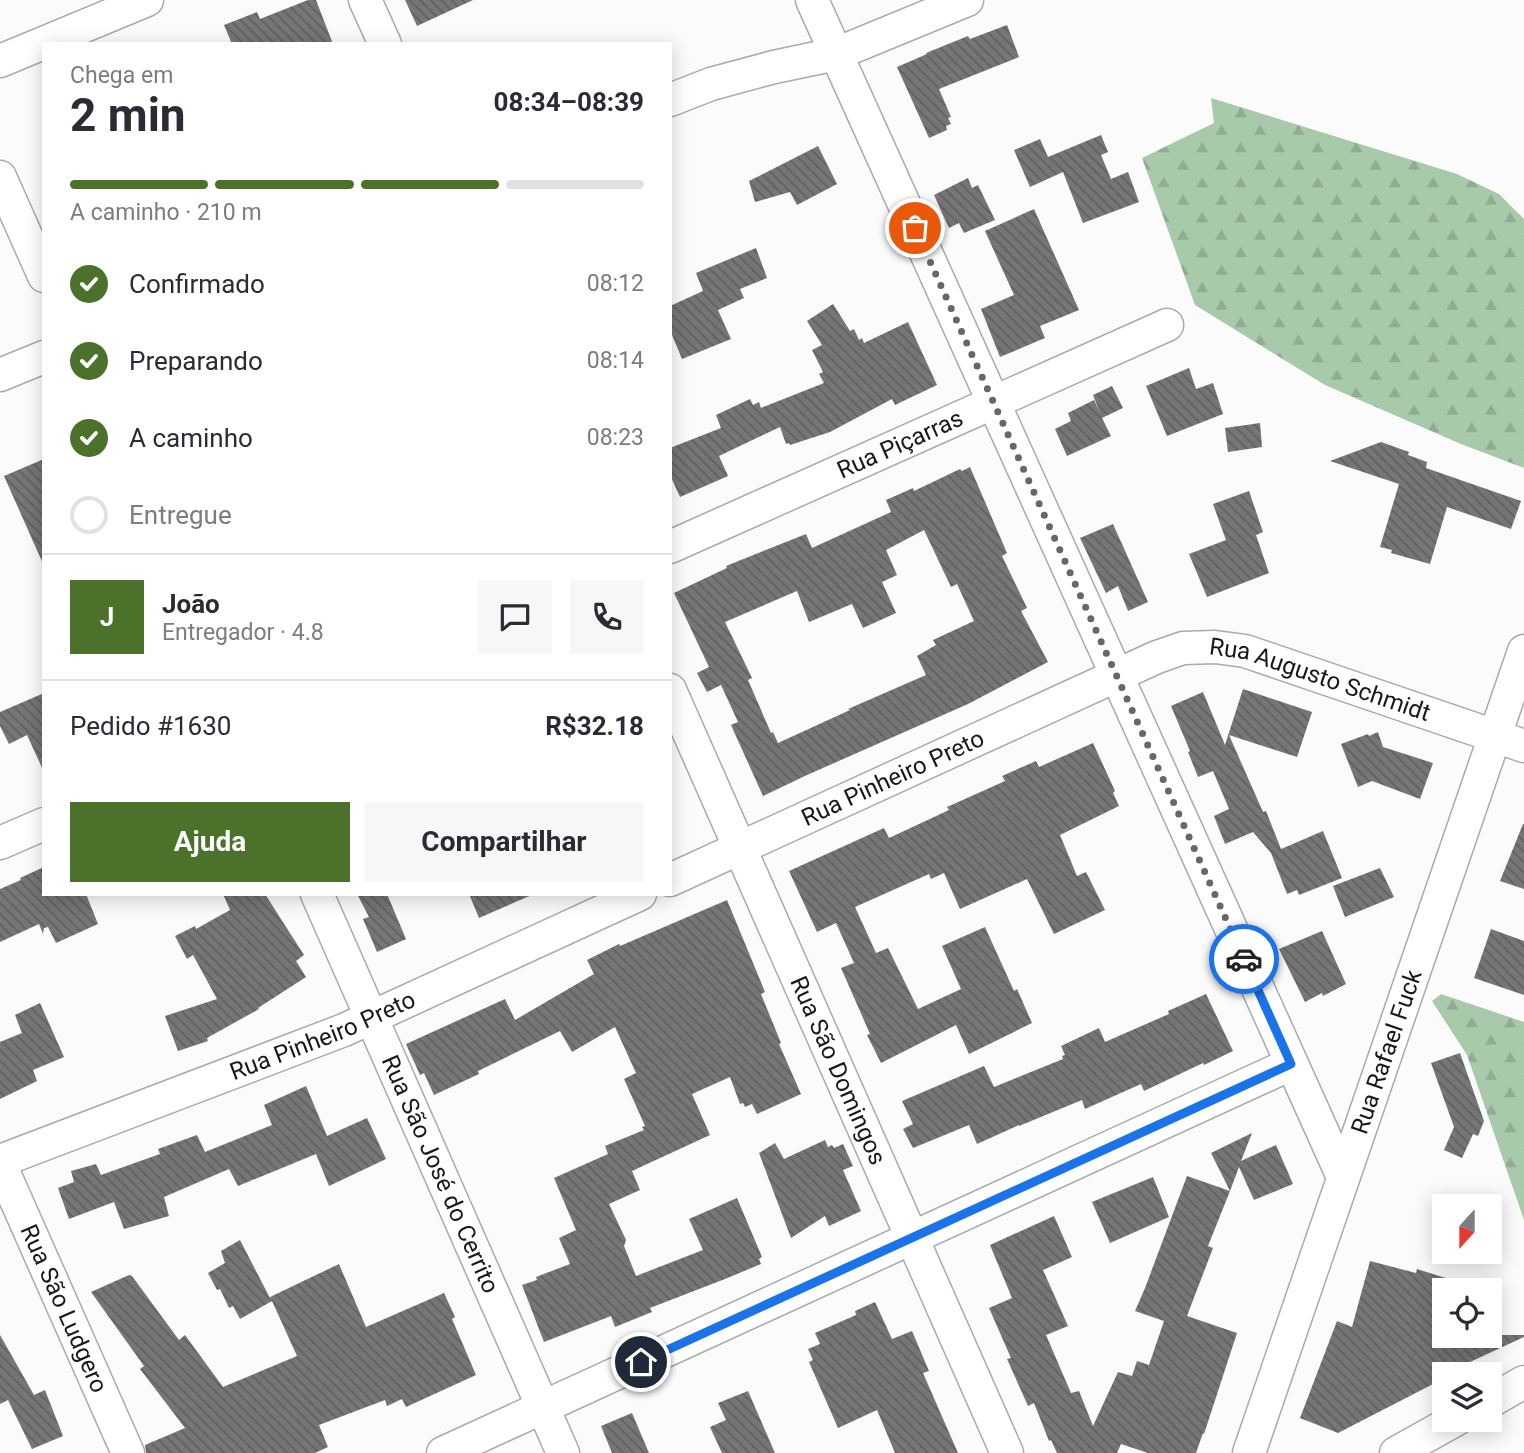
<!DOCTYPE html>
<html lang="pt">
<meta charset="utf-8">
<style>
:root{--surface:#fff;--page:#f7f7f7;--text:#2b2b33;--muted:#7c7c81;--line:#e1e1e2;--accent:#4b712b}
body{margin:0;font-family:Roboto,sans-serif;background:var(--page);color:var(--text);height:100vh;display:flex;flex-direction:column;font-size:26px;white-space:nowrap}
*{box-sizing:border-box;margin:0}
p{font-size:23px;color:var(--muted)}
.icon{flex:none;width:38px;height:38px;fill:none;stroke:currentColor;stroke-width:2;stroke-linecap:round;stroke-linejoin:round}
.map{position:relative;flex:1;overflow:hidden}
.sheet{position:absolute;left:42px;top:42px;width:630px;height:854px;display:flex;flex-direction:column;background:var(--surface);border-radius:0px;box-shadow:0 4px 18px #0003}
.sheet>*{flex:none}
.needle{width:46px;rotate:201deg}
.buttons{position:absolute;left:1432px;top:1194px;display:grid;gap:14px}
.buttons a{display:grid;place-items:center;width:70px;height:70px;border-radius:0px;background:var(--surface);box-shadow:0 4px 18px #0003;font-size:35px}
.pin{position:absolute;display:grid;place-items:center;width:60px;height:60px;color:#fff;margin:-30px;border:4px solid #fff;border-radius:50%;box-shadow:0 2px 7px #0007}
.courier{position:absolute;display:grid;place-items:center;width:70px;height:70px;margin:-35px;border:5px solid #1a73e8;border-radius:50%;background:#fff;color:#222;box-shadow:0 2px 9px #0007}
.overview em{font-style:normal;font-weight:700}
.overview div{display:flex;flex-direction:column-reverse}
.overview{display:flex;align-items:center;justify-content:space-between;height:119px;padding:0 28px}
h1{font-size:46px;font-weight:700;line-height:52px}
.bar{display:grid;grid-template-columns:repeat(4,1fr);gap:10px 7px;align-content:center;height:84px;padding:0 28px}
.bar i{height:9px;border-radius:5px;background:var(--line)}
.bar .on{background:var(--accent)}
.bar p{grid-column:span 4}
.line{display:flex;align-items:center;gap:18px;padding:0 28px;border-top:2px solid var(--line)}
.line div{flex:1}
.round{display:grid;place-items:center;flex:none;width:74px;height:74px;border-radius:0px;background:var(--page)}
ol{padding:0 28px;list-style:none}
li{display:flex;align-items:center;gap:21px;height:77px}
li p{margin-inline-start:auto}
li .icon{padding:7px;border-radius:50%;background:var(--accent);color:#fff;stroke-width:4}
li:last-child{color:var(--muted)}
li i{width:38px;height:38px;border:4px solid var(--line);border-radius:50%}
.action{display:flex;gap:14px;margin-top:auto;padding:14px 28px}
.action a{flex:1;height:80px;border-radius:0px;background:var(--accent);color:#fff;font-size:28px;font-weight:700;line-height:80px;text-align:center}
.action a+a{background:var(--page);color:var(--text)}
.map>svg:first-child{display:block}
.forest{fill:url(#forest-firs)}
.building{fill:url(#building-back-hatch);fill-rule:evenodd}
.lines{fill:none;stroke-linecap:round;stroke-linejoin:round}
.street-casing{stroke:#a9aaab;stroke-width:35}
.street{stroke:#fff;stroke-width:32}
.done{stroke:#676768;stroke-width:7;stroke-dasharray:0 12.6}
.route{stroke:#1a73e8;stroke-width:9}
.labels{text-anchor:middle;stroke-width:7;stroke-linejoin:round;paint-order:stroke}
.street-label{font-size:24px;fill:#181819;stroke:#fff}
</style>
<div class="map">
<svg width="1524" height="1453" viewBox="0 0 1524 1453">
<defs>
<pattern id="forest-firs" width="22" height="20" patternUnits="userSpaceOnUse" patternTransform="scale(1.75)"><rect width="22" height="20" fill="#a8caab"/><path d="M5 1l3.5 6h-7zM16 11l3.5 6h-7z" fill="#90ad93"/></pattern>
<pattern id="building-back-hatch" width="6" height="6" patternUnits="userSpaceOnUse" patternTransform="scale(1.75)"><rect width="6" height="6" fill="#767677"/><path d="M-1 5l2 2M0 0l6 6M5-1l2 2" fill="none" stroke="#606061"/></pattern>
</defs>
<rect width="100%" height="100%" fill="#fbfbfc"/>
<path class="forest" d="M1211 98 1457 174 1499 194 1524 219V468L1461 444 1325 385 1195 305 1142 158 1214 123Z
M1441 994 1524 1022V1220L1467 1055 1432 1001Z"/>
<path class="building" d="M308 0H316L333 44H232L224 25 257 12 260 19Z
M405 0H473L417 26Z
M1007 25 1019 57 939 89 951 117 948 118 951 124 946 126 947 130 929 138 897 67 927 54 926 53 968 36 970 39Z
M1101 135 1108 152 1101 155 1111 179 1128 172 1139 202 1083 223 1063 172 1030 187 1014 150 1040 139 1048 157Z
M818 146 837 184 797 205 790 192 755 202 749 181Z
M968 178 972 188 978 185 995 220 964 233 959 223 949 228 934 195Z
M1034 209 1079 310 1040 326 1045 338 1000 357 981 309 1014 295 985 231Z
M756 248 767 278 740 289 744 298 718 310 731 339 682 359 670 330V306L703 291 696 273Z
M833 304 850 331 854 329 859 340 862 338 864 343 908 322 937 385 895 405 892 399 830 432 790 445 789 443 786 444 780 427 719 456 728 476 680 497 670 475V448L721 428 716 415 750 399 753 405 759 402 761 408 824 383 819 374 823 372 812 350 822 345 807 321Z
M1189 368 1196 389 1213 383 1223 414 1167 436 1146 386Z
M1112 386 1123 408 1102 418 1111 436 1067 456 1055 429 1071 421 1068 413 1094 400 1100 413 1093 395Z
M1260 423 1262 447 1228 452 1225 428Z
M1381 442 1409 452 1408 455 1427 462 1426 468 1521 501 1511 529 1447 507 1430 564 1391 553 1392 550 1380 547 1399 484 1330 461Z
M44 459V566L4 476Z
M970 467 1007 553 1002 556 1027 608 1021 611 1048 662 968 704 807 775 763 796 731 725 738 722 721 685 707 692 697 673 709 667 674 593 727 568 726 566 806 534 812 548 891 512 886 500 913 488 914 491 960 469 962 471ZM924 530 951 587 957 584 974 621 933 640 936 645 917 656 926 675 848 709 850 710 778 743 773 732 771 733 748 680 752 678 725 622 797 591 809 622 852 604 863 628 896 613 882 582 897 575 886 550Z
M1249 491 1263 532 1256 535 1269 573 1207 597 1189 554 1226 540 1213 504Z
M1113 524 1148 602 1128 611 1118 586 1106 593 1080 538Z
M1243 689 1312 712 1297 757 1229 735 1263 812 1266 811 1281 849 1323 831 1342 878 1299 895 1297 890 1287 894 1271 853 1253 832 1225 844 1214 816 1229 809 1213 771 1198 777 1188 752 1190 751 1171 706 1203 692 1225 745Z
M44 693V772L27 735 9 744 0 726V712Z
M1378 732 1383 747 1433 763 1420 799 1372 781 1358 787 1341 744 1368 734 1369 736Z
M1093 743 1115 791 1113 793 1119 806 1060 835 1077 876 1086 872 1105 910 1054 934 1027 879 960 909 944 873 931 879 929 874 855 907 876 953 888 948 918 1009 961 989 942 946 985 927 1014 991 1017 989 1032 1023 969 1054 956 1025 881 1063 867 1035 870 1034 841 968 854 963 836 923 817 932 789 871 884 828 889 838 949 810 947 807 1005 781 1002 776 1036 761 1039 767Z
M1523 824H1524V889L1500 881Z
M44 867V894H86L98 924 56 943 48 927 44 928 43 934 39 924 0 942V889L21 880 20 878Z
M1380 868 1394 897 1345 917 1333 886Z
M223 894H265L304 955 296 961 306 977 258 1008 259 1009 207 1038 208 1041 178 1051 165 1016 217 999 193 955 187 959 175 936 195 926 196 929 230 910Z
M357 894H387L406 939 377 952 363 919 369 917Z
M469 894H534L479 918Z
M727 900 765 992 761 994 781 1043 779 1044 801 1094 757 1114 752 1104 745 1107 743 1103 740 1104 730 1077 692 1094 710 1135 632 1171 640 1190 609 1204 626 1240 624 1246 636 1276 703 1250 689 1219 737 1198 762 1257 759 1259 761 1264 725 1279 650 1308 652 1312 615 1327 611 1316 544 1342 522 1285 537 1280 536 1277 570 1264 559 1238 576 1230 554 1178 608 1154 605 1146 644 1130 642 1127 645 1126 624 1079 636 1073 615 1027 572 1052 560 1031 478 1071 479 1074 434 1095 424 1073 420 1075 406 1044 505 999 515 1020 594 974 587 960 619 944 620 946Z
M1491 929 1524 941V995L1474 978Z
M1322 931 1346 984 1323 996 1322 993 1305 1002 1279 949Z
M1206 994 1233 1051 1204 1065 1203 1063 1144 1091 1141 1084 1085 1109 1082 1100 1019 1126V1125L977 1144 969 1125 913 1148 903 1129 913 1124 902 1101 984 1066 994 1087 1063 1059 1062 1056 1065 1055 1061 1046 1099 1028 1105 1042 1169 1014 1168 1011Z
M40 1003 64 1057 33 1070 37 1081 0 1099V1042L22 1033 15 1015Z
M1460 1053 1484 1121 1478 1136 1473 1134 1462 1158 1444 1150 1454 1127 1431 1063Z
M306 1086 327 1136 367 1118 386 1159 329 1186 316 1154 238 1186 229 1169 164 1197 169 1216 124 1229 114 1202 69 1219 58 1188 74 1182 71 1171 96 1164 101 1175 160 1154 158 1149 197 1135 205 1152 272 1125 264 1105Z
M1252 1133 1241 1161 1276 1145 1293 1184 1254 1200 1239 1167 1230 1191 1211 1153Z
M825 1140 828 1147 832 1145 834 1148 843 1144 853 1166 843 1170 861 1211 829 1226 825 1216 791 1238 759 1153 775 1143 784 1159Z
M1187 1176 1230 1191 1208 1246 1213 1248 1187 1316 1237 1333 1204 1434 1203 1433 1196 1453H1148L1121 1444 1117 1453H1057L1051 1440 1049 1441 1034 1403 1028 1406 1007 1359 1011 1358 989 1308 1012 1298 990 1245 1054 1216 1072 1257 1043 1270 1068 1326 1046 1335 1071 1393 1079 1391 1093 1426 1118 1372 1132 1376 1137 1361 1149 1365 1164 1321 1135 1311 1145 1288Z
M1153 1177 1169 1217 1110 1243 1092 1202Z
M240 1240 271 1300 270 1297 339 1264 366 1327 444 1293 455 1317 452 1319 476 1375 406 1407 402 1399 387 1406 385 1400 319 1425 328 1447 315 1453H146L145 1445 185 1428 140 1369 144 1366 91 1292 129 1275 132 1276 179 1340 185 1335 223 1387 297 1356 272 1301 240 1319 233 1306 229 1308 220 1289 217 1290 208 1273 225 1263 221 1251Z
M1370 1261 1416 1273 1417 1269 1449 1279 1446 1290H1444V1298L1433 1335H1524V1337L1444 1374 1437 1378 1439 1381 1338 1433 1300 1418 1337 1321 1352 1327Z
M875 1302 892 1339 912 1331 929 1371 923 1373 958 1453H895L877 1410 838 1428 809 1362 813 1360 808 1349 820 1344 815 1333 856 1315 855 1311Z
M0 1335 34 1395 45 1390 63 1436 32 1449 8 1400 0 1404Z
M748 1391 775 1453H722L710 1427 726 1420 718 1403Z
M632 1413 649 1453H612L601 1426Z"/>
<g class="lines">
<defs>
<g id="street">
<path d="M365 0 385 44"/>
<path d="M812 0 1343 1177"/>
<path d="M0 61 147 0"/>
<path d="M670 100 711 84 774 67 836 54 967 0"/>
<path d="M0 177 44 276"/>
<path d="M0 375 44 357"/>
<path id="s1" d="M670 547 1167 325"/>
<path id="s2" d="M670 690 1007 1453"/>
<path d="M0 843 44 824"/>
<path id="s3" d="M670 880 1157 657 1183 648 1215 647 1245 651 1524 746"/>
<path id="s4" d="M317 894 563 1453"/>
<path id="s5" d="M0 1161 344 1030 640 894"/>
<path id="s6" d="M0 1164 128 1453"/>
<path d="M1489 1402 1524 1382"/>
<path d="M443 1453 1291 1064"/>
<path id="s7" d="M1249 1453 1524 651"/>
<path d="M1396 1453 1457 1419"/>
</g>
</defs>
<use href="#street" class="street-casing"/>
<use href="#street" class="street"/>
</g>
<g class="lines">
<path class="done" d="M915 228 1244 959"/>
<path class="route" d="M641 1362 1291 1064 1244 959"/>
</g>
<g class="labels">
<g class="street-label">
<text dy="8" stroke="none"><textPath href="#s1" startOffset="252">Rua Piçarras</textPath></text>
<text dy="8" stroke="none"><textPath href="#s3" startOffset="705">Rua Augusto Schmidt</textPath></text>
<text dy="8" stroke="none"><textPath href="#s3" startOffset="245">Rua Pinheiro Preto</textPath></text>
<text dy="8" stroke="none"><textPath href="#s5" startOffset="346">Rua Pinheiro Preto</textPath></text>
<text dy="8" stroke="none"><textPath href="#s7" startOffset="424">Rua Rafael Fuck</textPath></text>
<text dy="8" stroke="none"><textPath href="#s2" startOffset="416">Rua São Domingos</textPath></text>
<text dy="8" stroke="none"><textPath href="#s4" startOffset="306">Rua São José do Cerrito</textPath></text>
<text dy="8" stroke="none"><textPath href="#s6" startOffset="158">Rua São Ludgero</textPath></text>
</g>
</g>
</svg>
<div class="buttons">
<a><svg class="needle" viewBox="-14 -14 28 28"><path d="M0-13l5 13h-10z" fill="#e53935"/><path d="M0 13l5-13h-10z" fill="#7c7c81"/></svg></a>
<a><svg class="icon" aria-label="locate" viewBox="0 0 24 24"><circle cx="12" cy="12" r="6"/><path d="M12 2v4M12 18v4M2 12h4M18 12h4"/></svg></a>
<a><svg class="icon" aria-label="layers" viewBox="0 0 24 24"><path d="M12 4l9 5-9 5-9-5zM3 14l9 5 9-5"/></svg></a>
</div>
<div class="pin" style="left:915px;top:228px;background:#ea580c"><svg class="icon" aria-label="bag" viewBox="0 0 24 24"><path d="M5 8h14l-1 12H6zM9 8a3 3 0 0 1 6 0"/></svg></div>
<div class="pin" style="left:641px;top:1362px;background:#1f2937"><svg class="icon" aria-label="home" viewBox="0 0 24 24"><path d="M3 11l9-7 9 7M6 9v11h12V9"/></svg></div>
<div class="courier" style="left:1244px;top:959px"><svg class="icon" aria-label="car" viewBox="0 0 24 24"><path d="M5 17H2v-5l4-1 3-4h7l3 4 3 1v5h-3M9 17h6M6 11h13"/><circle cx="7" cy="17" r="2"/><circle cx="17" cy="17" r="2"/></svg></div>
<section class="sheet">
<div class="overview"><div><h1>2 min</h1><p>Chega em</p></div><em>08:34–08:39</em></div>
<div class="bar"><i class="on"></i><i class="on"></i><i class="on"></i><i></i><p>A caminho · 210 m</p></div>
<ol>
<li><svg class="icon" aria-label="check" viewBox="0 0 24 24"><path d="M5 12l5 5 9-10"/></svg>Confirmado<p>08:12</p></li>
<li><svg class="icon" aria-label="check" viewBox="0 0 24 24"><path d="M5 12l5 5 9-10"/></svg>Preparando<p>08:14</p></li>
<li><svg class="icon" aria-label="check" viewBox="0 0 24 24"><path d="M5 12l5 5 9-10"/></svg>A caminho<p>08:23</p></li>
<li><i></i>Entregue</li>
</ol>
<div class="line" style="height:126px"><b class="round" style="background:var(--accent);color:#fff">J</b><div><b>João</b><p>Entregador · 4.8</p></div><a class="round"><svg class="icon" aria-label="chat" viewBox="0 0 24 24"><path d="M4 5h16v11H9l-5 4z"/></svg></a><a class="round"><svg class="icon" aria-label="phone" viewBox="0 0 24 24"><path d="M5 4h4l2 5-3 2q2 4 5 5l2-3 5 2v4C11 20 4 13 5 4z"/></svg></a></div>
<div class="line" style="height:91px"><div>Pedido #1630</div><b>R$32.18</b></div>
<div class="action"><a>Ajuda</a><a>Compartilhar</a></div>
</section>
</div>
